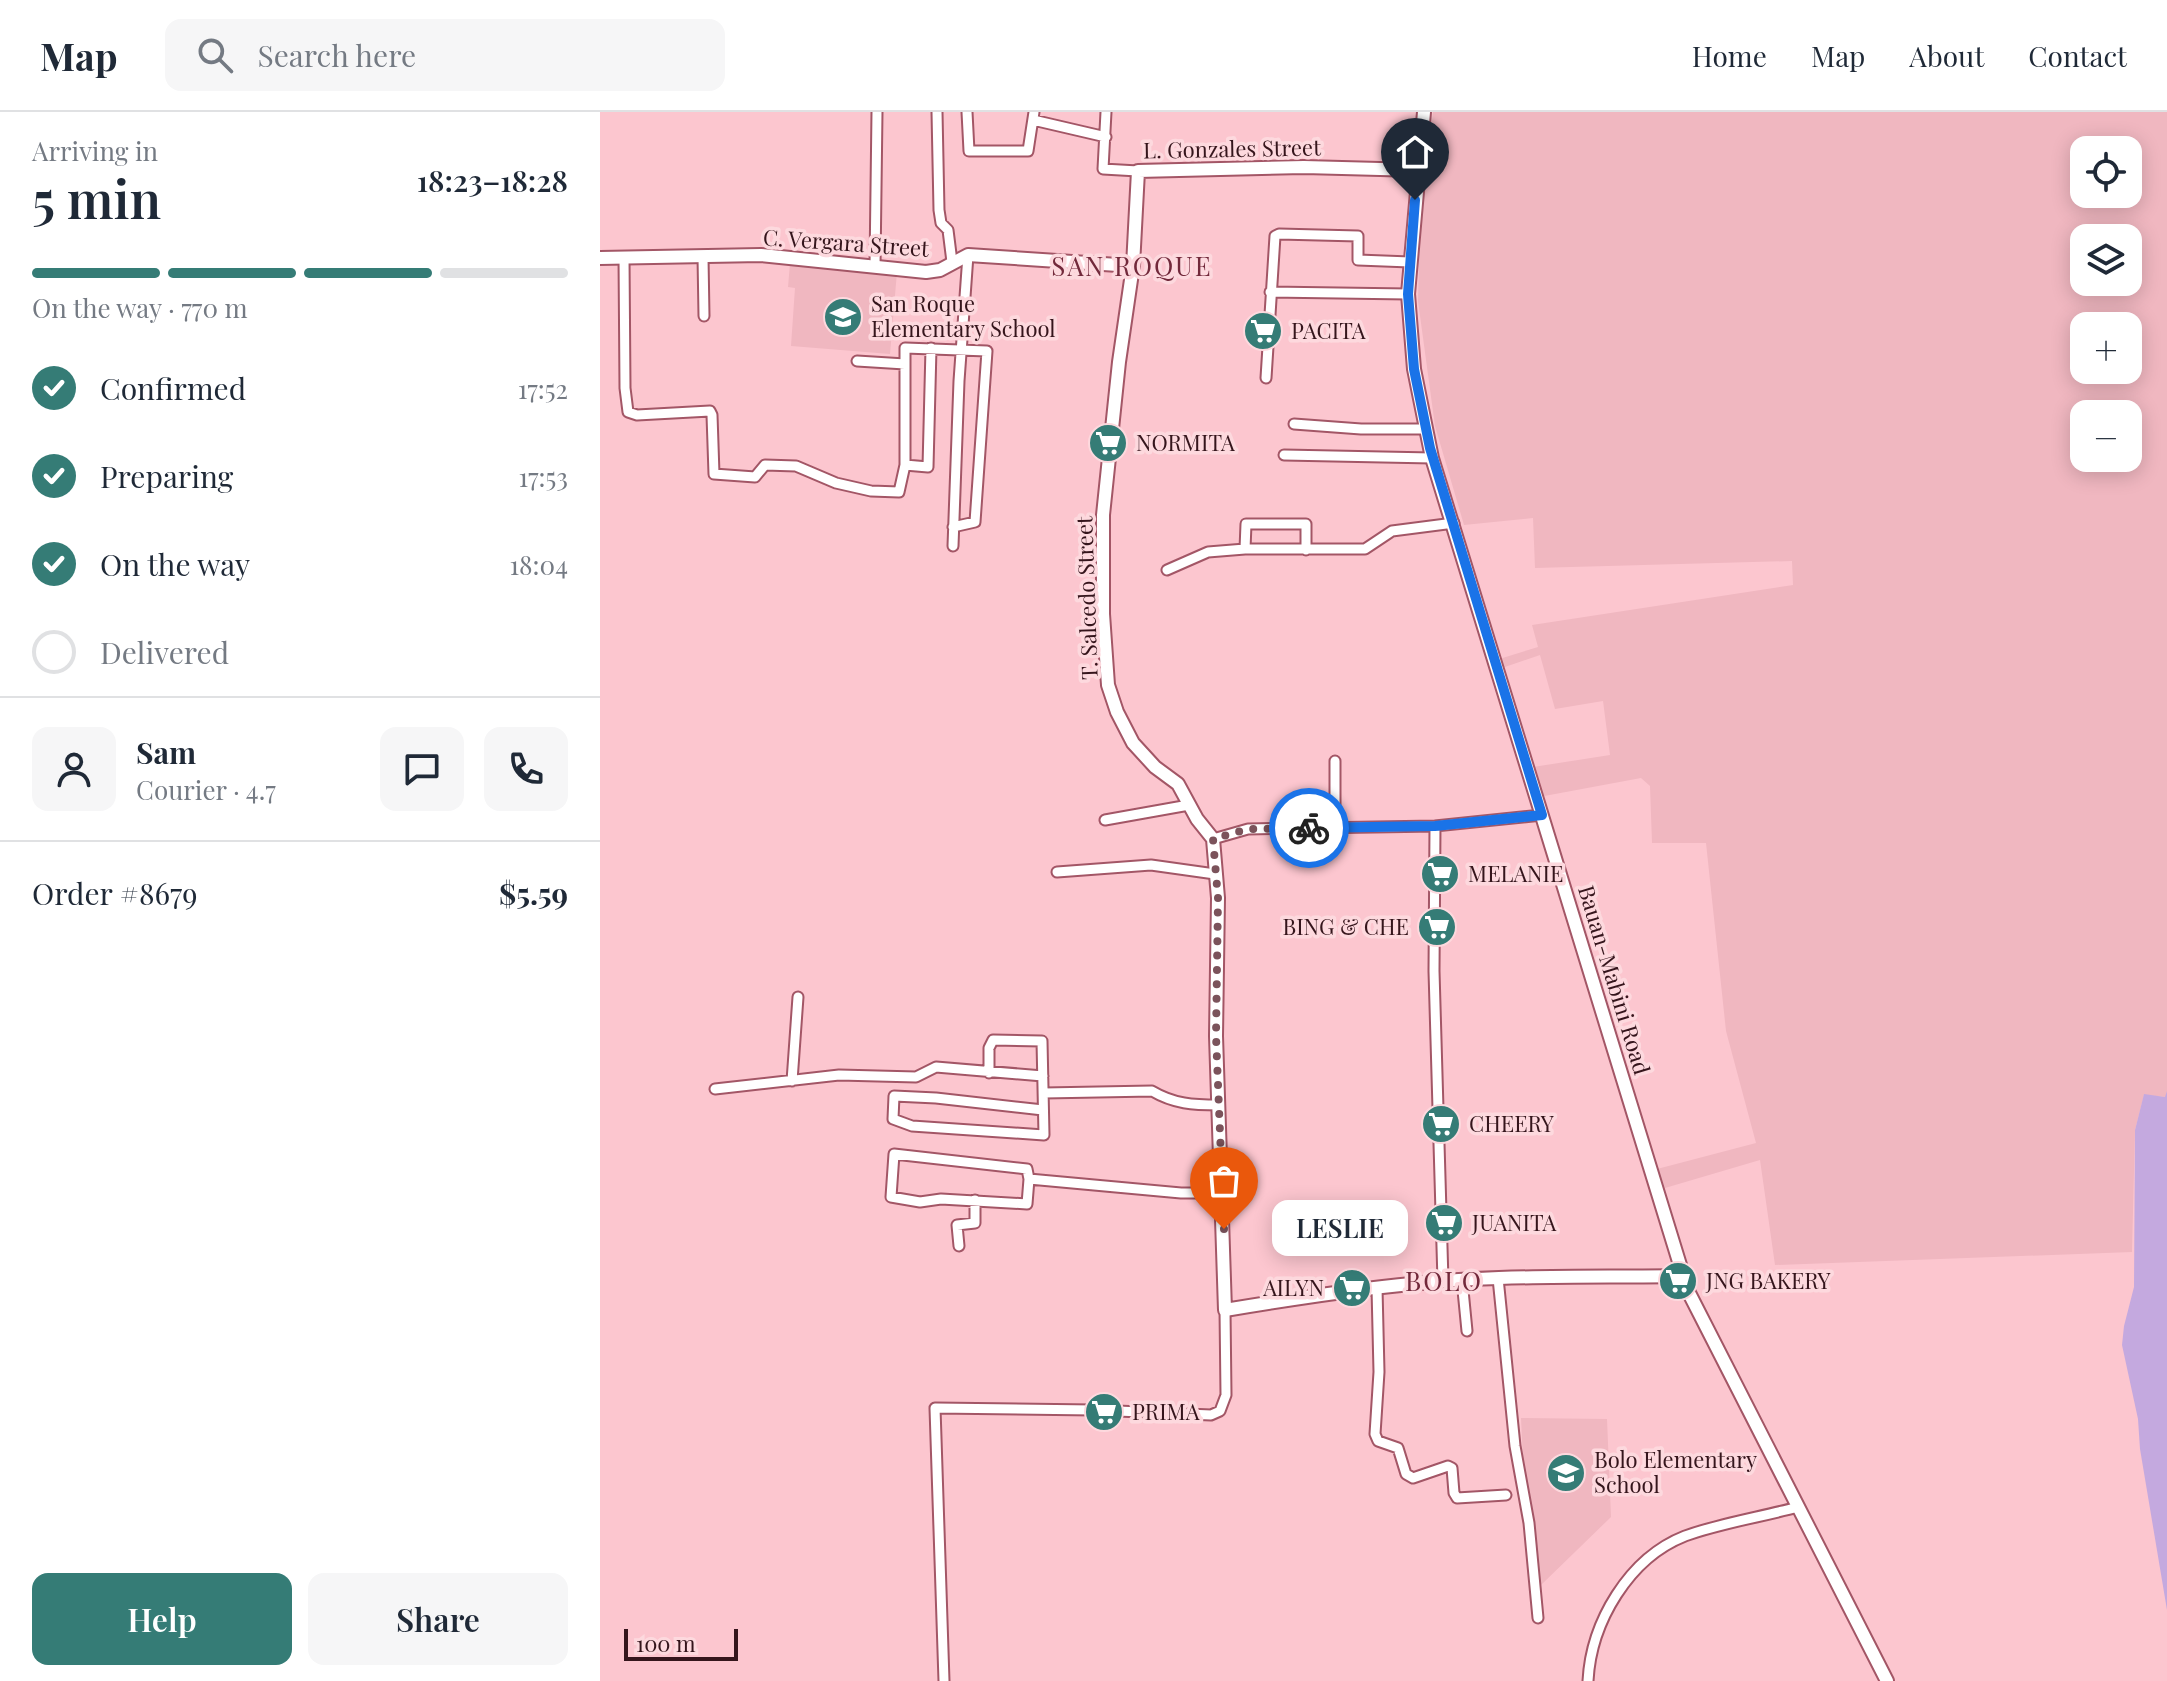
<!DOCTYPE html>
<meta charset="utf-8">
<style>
:root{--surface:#fff;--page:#f6f6f7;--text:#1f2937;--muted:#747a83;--line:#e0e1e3;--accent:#357c76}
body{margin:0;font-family:"Playfair Display",serif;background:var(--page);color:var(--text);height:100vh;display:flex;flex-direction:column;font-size:30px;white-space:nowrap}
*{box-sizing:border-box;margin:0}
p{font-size:26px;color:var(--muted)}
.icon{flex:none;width:44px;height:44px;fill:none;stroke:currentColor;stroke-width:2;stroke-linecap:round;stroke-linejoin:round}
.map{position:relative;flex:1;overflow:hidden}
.panel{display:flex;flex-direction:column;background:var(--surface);width:600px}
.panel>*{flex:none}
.fabs{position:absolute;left:1470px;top:24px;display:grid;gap:16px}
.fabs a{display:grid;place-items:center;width:72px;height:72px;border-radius:16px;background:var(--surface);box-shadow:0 4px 20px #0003;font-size:40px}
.scale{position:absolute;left:24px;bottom:20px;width:114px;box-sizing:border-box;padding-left:8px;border:4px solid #35151c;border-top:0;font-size:22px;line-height:28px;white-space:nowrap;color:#35151c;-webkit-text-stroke:6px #fdd9de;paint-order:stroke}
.pin{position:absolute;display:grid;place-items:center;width:68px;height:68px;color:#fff;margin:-82px -34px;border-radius:50% 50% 50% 0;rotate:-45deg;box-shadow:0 0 8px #0007}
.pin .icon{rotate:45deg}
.courier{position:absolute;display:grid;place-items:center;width:80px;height:80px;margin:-40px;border:6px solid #1a73e8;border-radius:50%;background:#fff;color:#222;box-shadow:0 2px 10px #0007}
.bubble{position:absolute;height:56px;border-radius:16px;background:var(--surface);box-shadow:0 4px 20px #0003;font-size:26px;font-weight:600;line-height:56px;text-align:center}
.summary em{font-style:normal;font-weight:600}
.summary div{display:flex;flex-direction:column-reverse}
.summary{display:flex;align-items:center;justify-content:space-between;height:136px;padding:0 32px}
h1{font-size:52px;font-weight:600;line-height:60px}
.bar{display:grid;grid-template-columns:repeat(4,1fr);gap:12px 8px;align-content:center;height:96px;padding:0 32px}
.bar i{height:10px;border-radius:6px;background:var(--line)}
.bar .on{background:var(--accent)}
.bar p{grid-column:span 4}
.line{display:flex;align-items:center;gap:20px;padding:0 32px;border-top:2px solid var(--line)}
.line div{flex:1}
.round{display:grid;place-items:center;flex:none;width:84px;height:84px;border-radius:16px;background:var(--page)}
ol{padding:0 32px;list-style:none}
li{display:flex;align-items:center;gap:24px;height:88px}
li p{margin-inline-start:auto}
li .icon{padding:8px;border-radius:50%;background:var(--accent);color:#fff;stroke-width:4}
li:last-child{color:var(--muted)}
li i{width:44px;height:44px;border:4px solid var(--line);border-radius:50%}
.cta{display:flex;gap:16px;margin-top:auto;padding:16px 32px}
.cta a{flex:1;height:92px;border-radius:16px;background:var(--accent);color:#fff;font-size:32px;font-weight:600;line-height:92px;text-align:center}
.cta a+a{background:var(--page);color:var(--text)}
header{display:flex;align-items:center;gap:48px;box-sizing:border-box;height:112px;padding:0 40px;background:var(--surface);border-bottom:2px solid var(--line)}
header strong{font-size:38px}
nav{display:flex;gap:44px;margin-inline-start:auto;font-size:28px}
.search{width:560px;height:72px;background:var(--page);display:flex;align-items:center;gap:20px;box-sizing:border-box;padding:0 28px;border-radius:16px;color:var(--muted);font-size:30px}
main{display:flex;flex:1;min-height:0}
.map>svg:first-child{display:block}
.built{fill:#f0b7c0;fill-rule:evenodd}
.water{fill:#c4a9df}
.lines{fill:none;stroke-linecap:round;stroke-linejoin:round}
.street-casing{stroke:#a35666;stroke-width:13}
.secondary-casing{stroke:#a35666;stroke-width:16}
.street{stroke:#fff;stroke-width:9}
.secondary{stroke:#fff;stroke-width:12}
.done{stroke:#7b535b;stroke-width:8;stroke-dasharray:0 14.4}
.route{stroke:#1a73e8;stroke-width:10}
.labels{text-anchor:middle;stroke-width:7;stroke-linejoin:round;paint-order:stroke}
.street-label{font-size:22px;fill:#35151c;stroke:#fdd9de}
.poi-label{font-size:22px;fill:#35151c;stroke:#fdd9de;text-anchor:start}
.quarter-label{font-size:26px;letter-spacing:2px;fill:#72293b;stroke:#fdd9de}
</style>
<header>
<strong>Map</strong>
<div class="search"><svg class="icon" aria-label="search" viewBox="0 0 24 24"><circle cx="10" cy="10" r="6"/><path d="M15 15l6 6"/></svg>Search here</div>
<nav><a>Home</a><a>Map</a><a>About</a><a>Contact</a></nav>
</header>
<main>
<section class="panel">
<div class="summary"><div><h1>5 min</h1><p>Arriving in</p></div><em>18:23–18:28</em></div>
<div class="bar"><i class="on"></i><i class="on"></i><i class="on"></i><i></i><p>On the way · 770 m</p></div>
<ol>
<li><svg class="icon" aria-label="check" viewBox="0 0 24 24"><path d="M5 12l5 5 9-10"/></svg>Confirmed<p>17:52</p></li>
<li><svg class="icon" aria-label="check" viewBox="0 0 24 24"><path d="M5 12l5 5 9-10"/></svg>Preparing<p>17:53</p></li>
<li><svg class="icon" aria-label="check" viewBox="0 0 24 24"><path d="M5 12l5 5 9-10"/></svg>On the way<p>18:04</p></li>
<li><i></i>Delivered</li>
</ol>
<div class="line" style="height:144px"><a class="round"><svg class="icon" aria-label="person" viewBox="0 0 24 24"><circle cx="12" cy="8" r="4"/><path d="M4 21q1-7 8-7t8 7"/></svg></a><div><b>Sam</b><p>Courier · 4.7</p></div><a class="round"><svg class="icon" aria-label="chat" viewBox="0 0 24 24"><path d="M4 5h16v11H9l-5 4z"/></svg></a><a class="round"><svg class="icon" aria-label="phone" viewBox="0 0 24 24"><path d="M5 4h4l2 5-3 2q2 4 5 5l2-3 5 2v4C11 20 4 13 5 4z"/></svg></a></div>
<div class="line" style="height:104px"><div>Order #8679</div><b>$5.59</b></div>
<div class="cta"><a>Help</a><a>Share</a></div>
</section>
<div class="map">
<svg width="1567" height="1569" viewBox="0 0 1567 1569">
<rect width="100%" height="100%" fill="#fcc6cf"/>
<path class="built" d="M833 0H1567V979L1566 985 1544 983 1535 1018 1532 1140 1175 1153 1160 1048 1065 1076 1057 1057 1156 1031 1126 919 1106 731H1052L1050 674 1041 666 939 685 933 655 1010 643 1003 589 955 597 940 543 899 557 896 548 938 535 932 513 1193 473 1192 449 935 456 933 406 864 413 835 314 818 189 820 107ZM1484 38H1528V82H1484ZM1484 126H1528V170H1484ZM1484 214H1528V258H1484ZM1484 302H1528V346H1484Z
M190 151 297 160 290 242 191 234 195 176 188 175Z
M921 1306 1007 1307 1011 1405 940 1474 925 1394Z"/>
<path class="water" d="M1567 979V1498L1540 1337 1538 1307 1522 1233 1524 1214 1534 1175 1535 1018 1544 982 1565 985Z"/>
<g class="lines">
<defs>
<path id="street" d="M337 0 339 98 341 111 348 118 352 150
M367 0 369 39H428L434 0
M506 0 503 57 538 59
M433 8 506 25
M24 145 25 276 28 300 37 303 110 299 112 303 114 362 155 365 165 353 196 354 236 371 271 379 299 380 305 353V236L387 239 375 410 353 415
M103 145 104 204
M275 154 277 0
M670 180 808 182
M257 249 305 252
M666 266 675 124 679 122 758 124V148L810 150
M694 312 761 317H826
M684 343 832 346
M305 353 328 355 331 236
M353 434 359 269 368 143
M645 437 646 412H706V438
M567 458 608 440 645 437H765L792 419 854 411
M735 649V717
M505 708 589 693
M835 714 834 859 843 1169
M613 727 648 717 835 714 942 703
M457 760 551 753 615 762
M389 961V936L393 928 442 929 444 1023 312 1014 293 1007 294 984 336 986 443 998
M192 969 198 885
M115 977 239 963 316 965 336 955 443 964
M444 981 552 979C574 992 593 993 619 993
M429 1067 427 1092 341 1087 320 1090 291 1085 294 1042 427 1057 429 1067 581 1081H623
M359 1134 357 1113 375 1111V1088
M898 1166 915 1334 929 1411 938 1506
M862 1168 867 1219
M777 1176 779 1260 775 1322 778 1329 798 1336 806 1362 813 1366 848 1354 852 1356 854 1381 857 1386 906 1383
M344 1569 335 1296 494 1298 611 1303 620 1299 626 1283 625 1198
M988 1569C991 1510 1029 1446 1085 1424 1121 1411 1161 1405 1198 1395"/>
<path id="secondary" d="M824 0 808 182 814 257 832 346 1088 1179 1287 1569
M818 58 704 55 538 59 533 154 519 250 503 403V502L508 573 517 600 533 631 555 655 578 672 597 707 613 727 618 786 616 924 625 1198C715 1183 808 1169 899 1166 961 1164 1022 1165 1083 1164
M0 146 161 143 326 160 340 158 368 143 533 154"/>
</defs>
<use href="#street" class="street-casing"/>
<use href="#secondary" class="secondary-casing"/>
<use href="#street" class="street"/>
<use href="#secondary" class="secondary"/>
</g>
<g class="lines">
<path class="done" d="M624 1117 616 924 618 786 613 727 648 717 709 716"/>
<path class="route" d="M709 716 835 714 942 703 830 336 814 257 808 182 815 88"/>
</g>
<defs>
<symbol id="school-disc" viewBox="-11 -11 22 22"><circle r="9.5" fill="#357c76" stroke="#fdd9de"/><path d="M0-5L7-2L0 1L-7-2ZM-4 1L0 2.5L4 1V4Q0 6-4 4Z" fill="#fff"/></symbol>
<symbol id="supermarket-disc" viewBox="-11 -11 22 22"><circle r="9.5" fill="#357c76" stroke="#fdd9de"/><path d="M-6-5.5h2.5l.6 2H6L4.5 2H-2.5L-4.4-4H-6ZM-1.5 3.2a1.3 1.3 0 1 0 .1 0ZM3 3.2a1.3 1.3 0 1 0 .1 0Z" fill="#fff"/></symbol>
</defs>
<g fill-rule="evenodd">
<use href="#school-disc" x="221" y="183" width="44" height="44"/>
<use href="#supermarket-disc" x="641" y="197" width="44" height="44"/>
<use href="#supermarket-disc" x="486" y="309" width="44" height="44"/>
<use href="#supermarket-disc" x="818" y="740" width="44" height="44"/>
<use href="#supermarket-disc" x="815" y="793" width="44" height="44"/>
<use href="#supermarket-disc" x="819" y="990" width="44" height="44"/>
<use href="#supermarket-disc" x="822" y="1089" width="44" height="44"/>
<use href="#supermarket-disc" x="1056" y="1147" width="44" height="44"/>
<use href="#supermarket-disc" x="730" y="1154" width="44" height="44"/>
<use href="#supermarket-disc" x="482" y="1278" width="44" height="44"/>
<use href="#school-disc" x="944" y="1339" width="44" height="44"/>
</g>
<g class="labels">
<g class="street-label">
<text transform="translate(632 37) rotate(-1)" y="8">L. Gonzales Street</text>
<text transform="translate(246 131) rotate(4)" y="8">C. Vergara Street</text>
<text transform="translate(487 486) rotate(-92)" y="8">T. Salcedo Street</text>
<text transform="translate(1014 868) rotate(73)" y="8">Bauan-Mabini Road</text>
</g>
<g class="poi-label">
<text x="271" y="200">San Roque<tspan x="271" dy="25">Elementary School</tspan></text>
<text x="691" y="227">PACITA</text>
<text x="536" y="339">NORMITA</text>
<text x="868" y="770">MELANIE</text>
<text x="809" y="823" text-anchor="end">BING &amp; CHE</text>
<text x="869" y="1020">CHEERY</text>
<text x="872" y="1119">JUANITA</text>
<text x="1106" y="1177">JNG BAKERY</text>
<text x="724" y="1184" text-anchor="end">AILYN</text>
<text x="532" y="1308">PRIMA</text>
<text x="994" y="1356">Bolo Elementary<tspan x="994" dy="25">School</tspan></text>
</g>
<g class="quarter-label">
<text x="532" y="164">SAN ROQUE</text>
<text x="844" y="1179">BOLO</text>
</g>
</g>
</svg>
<div class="fabs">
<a><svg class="icon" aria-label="locate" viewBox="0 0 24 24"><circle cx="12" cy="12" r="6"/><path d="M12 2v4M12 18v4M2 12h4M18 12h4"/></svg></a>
<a><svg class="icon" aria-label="layers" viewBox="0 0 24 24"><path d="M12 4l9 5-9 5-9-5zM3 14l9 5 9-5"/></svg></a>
<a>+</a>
<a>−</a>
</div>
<div class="scale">100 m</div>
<div class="pin" style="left:624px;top:1117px;background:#ea580c"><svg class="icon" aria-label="bag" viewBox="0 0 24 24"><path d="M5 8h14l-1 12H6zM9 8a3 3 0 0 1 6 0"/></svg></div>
<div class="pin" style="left:815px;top:88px;background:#1f2937"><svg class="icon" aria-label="home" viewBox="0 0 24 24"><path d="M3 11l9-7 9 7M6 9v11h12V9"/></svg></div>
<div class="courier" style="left:709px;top:716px"><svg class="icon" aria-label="bike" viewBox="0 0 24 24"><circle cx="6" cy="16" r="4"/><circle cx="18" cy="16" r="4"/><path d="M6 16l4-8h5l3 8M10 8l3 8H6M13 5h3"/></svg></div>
<div class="bubble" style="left:672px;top:1088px;width:136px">LESLIE</div>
</div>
</main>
